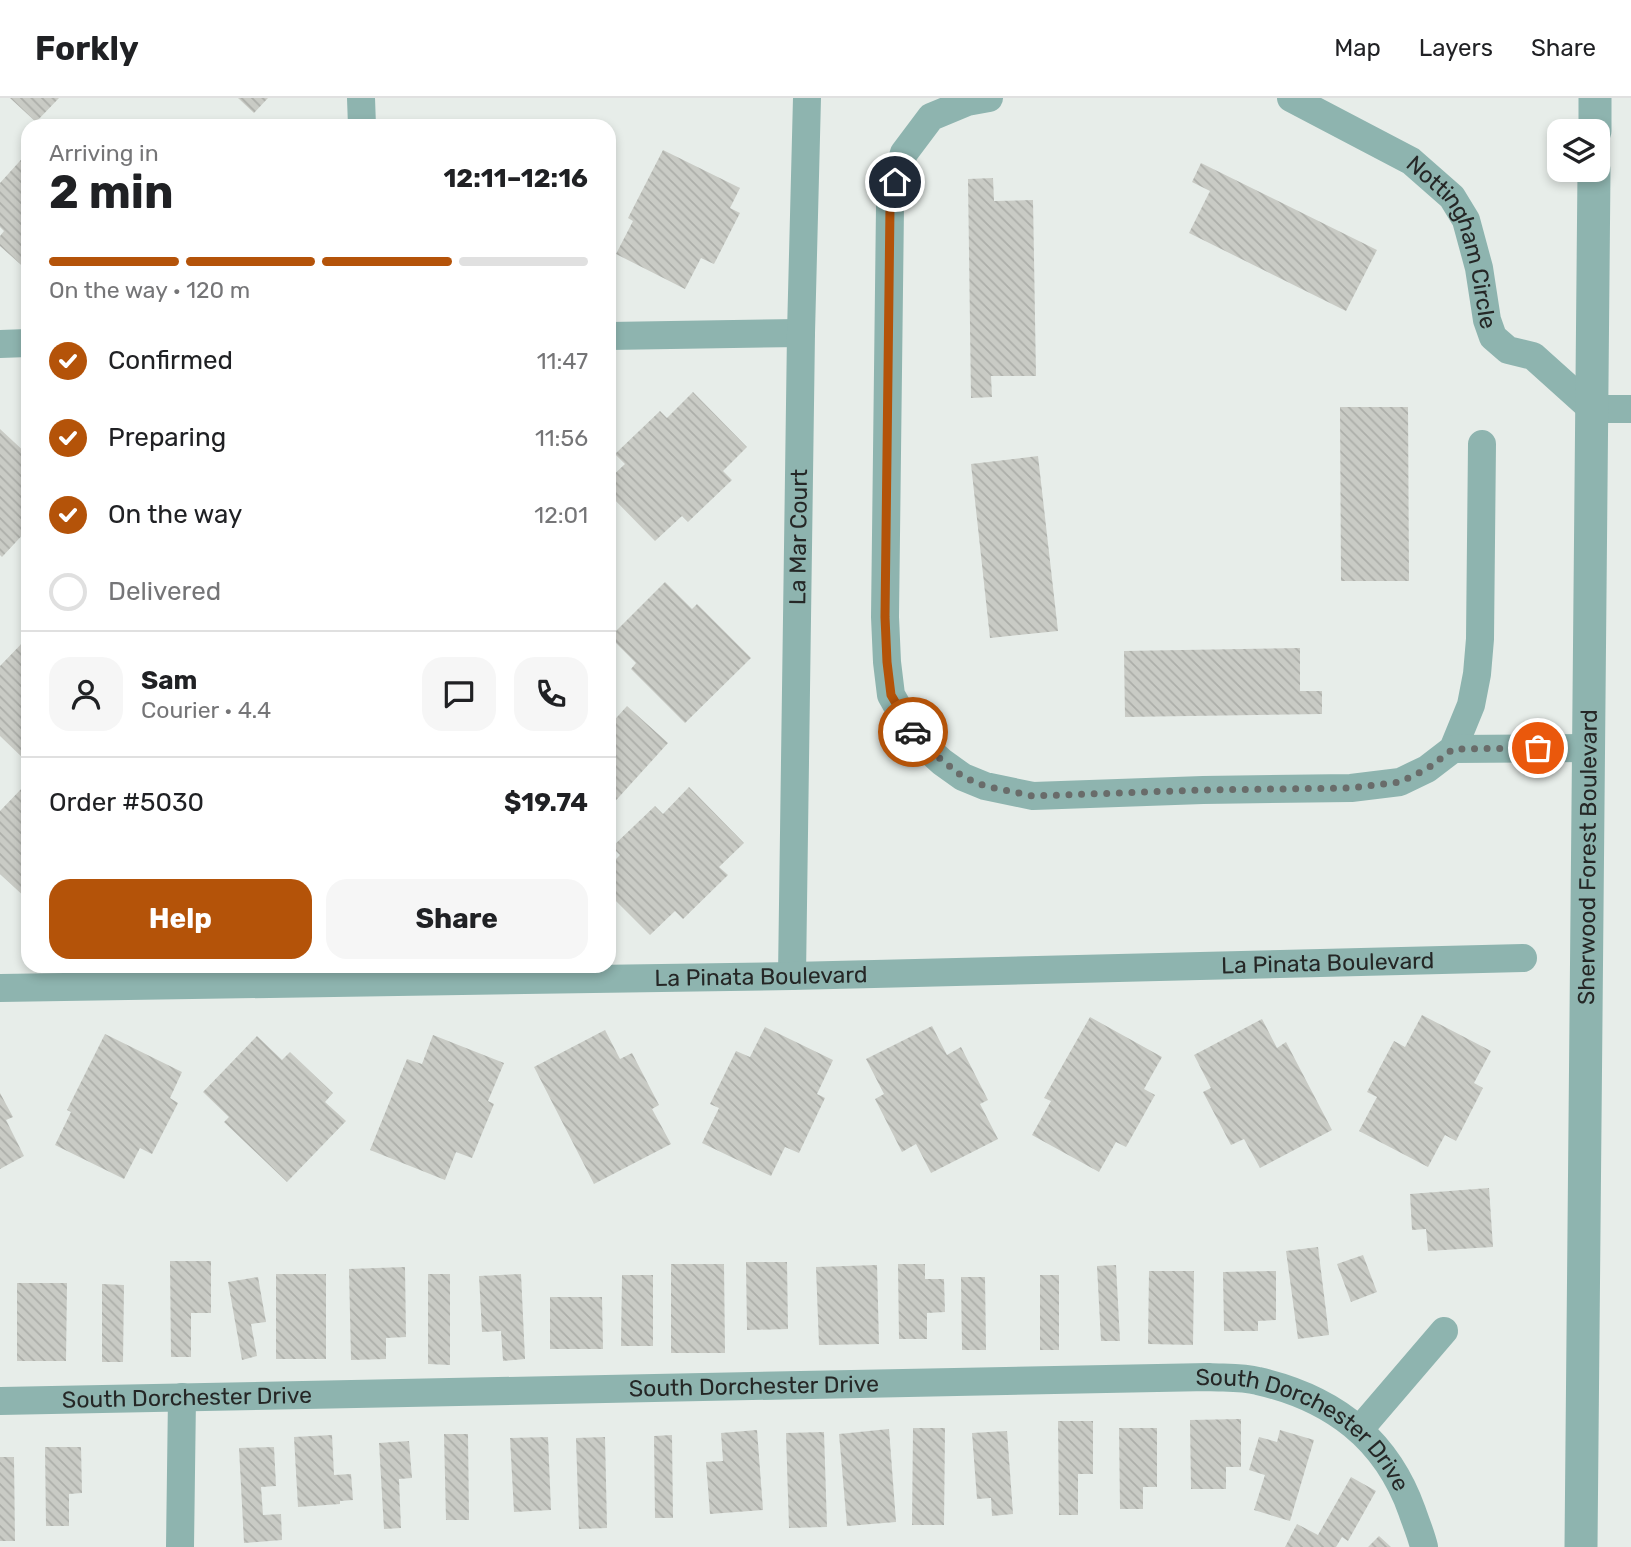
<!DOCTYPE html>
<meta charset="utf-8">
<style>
:root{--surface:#fff;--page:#f6f6f6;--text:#202124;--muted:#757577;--line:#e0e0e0;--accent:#b45309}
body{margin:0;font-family:Rubik,sans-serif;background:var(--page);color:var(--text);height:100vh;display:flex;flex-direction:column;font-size:26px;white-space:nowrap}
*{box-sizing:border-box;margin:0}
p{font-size:23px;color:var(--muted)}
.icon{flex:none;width:38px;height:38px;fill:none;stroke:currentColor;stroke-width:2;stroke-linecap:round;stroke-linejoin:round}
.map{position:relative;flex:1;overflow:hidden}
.sheet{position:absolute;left:21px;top:21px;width:595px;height:854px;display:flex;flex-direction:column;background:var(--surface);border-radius:21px;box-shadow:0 4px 10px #0003}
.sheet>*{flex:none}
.buttons{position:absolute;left:1547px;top:21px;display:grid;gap:14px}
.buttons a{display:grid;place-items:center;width:63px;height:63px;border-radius:14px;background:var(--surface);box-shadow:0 4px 10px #0003;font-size:35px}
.pin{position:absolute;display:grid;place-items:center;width:60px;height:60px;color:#fff;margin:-30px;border:4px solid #fff;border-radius:50%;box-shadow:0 2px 7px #0007}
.courier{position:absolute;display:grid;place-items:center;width:70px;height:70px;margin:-35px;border:5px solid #b45309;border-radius:50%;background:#fff;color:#222;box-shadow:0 2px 9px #0007}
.overview em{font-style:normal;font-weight:700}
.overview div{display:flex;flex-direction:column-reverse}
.overview{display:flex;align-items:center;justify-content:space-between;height:119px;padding:0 28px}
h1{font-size:46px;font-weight:700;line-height:52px}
.bar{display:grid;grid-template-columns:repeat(4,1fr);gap:10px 7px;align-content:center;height:84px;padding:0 28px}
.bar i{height:9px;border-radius:5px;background:var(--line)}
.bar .active{background:var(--accent)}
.bar p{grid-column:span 4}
.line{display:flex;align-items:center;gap:18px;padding:0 28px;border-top:2px solid var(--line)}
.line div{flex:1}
.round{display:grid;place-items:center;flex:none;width:74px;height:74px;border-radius:21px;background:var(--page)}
ol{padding:0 28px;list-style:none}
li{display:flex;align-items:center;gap:21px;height:77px}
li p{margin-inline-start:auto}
li .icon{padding:7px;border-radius:50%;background:var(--accent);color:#fff;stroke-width:4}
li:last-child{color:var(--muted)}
li i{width:38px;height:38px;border:4px solid var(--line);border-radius:50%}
.cta{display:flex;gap:14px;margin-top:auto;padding:14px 28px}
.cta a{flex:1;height:80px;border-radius:21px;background:var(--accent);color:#fff;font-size:28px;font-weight:700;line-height:80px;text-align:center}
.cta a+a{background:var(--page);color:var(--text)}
header{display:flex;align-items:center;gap:42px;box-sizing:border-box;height:98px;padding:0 35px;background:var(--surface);border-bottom:2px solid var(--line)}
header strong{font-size:33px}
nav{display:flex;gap:38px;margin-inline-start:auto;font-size:24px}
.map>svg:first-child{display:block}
.building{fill:url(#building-back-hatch)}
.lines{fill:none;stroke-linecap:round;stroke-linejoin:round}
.minor{stroke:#8eb4af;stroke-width:28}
.tertiary{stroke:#8eb4af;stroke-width:33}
.done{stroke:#696c6a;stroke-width:7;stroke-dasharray:0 12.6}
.route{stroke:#b45309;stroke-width:9}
.labels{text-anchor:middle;stroke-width:7;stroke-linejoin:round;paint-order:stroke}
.street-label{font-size:23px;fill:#252726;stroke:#fff}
</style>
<header>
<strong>Forkly</strong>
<nav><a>Map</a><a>Layers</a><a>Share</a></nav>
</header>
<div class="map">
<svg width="1631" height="1449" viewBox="0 0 1631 1449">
<defs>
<pattern id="building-back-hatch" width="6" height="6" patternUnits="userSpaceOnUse" patternTransform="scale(1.75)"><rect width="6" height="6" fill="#c9cbc5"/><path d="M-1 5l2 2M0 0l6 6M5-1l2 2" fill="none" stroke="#acaea9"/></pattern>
</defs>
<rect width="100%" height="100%" fill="#e7ede9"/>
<path class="building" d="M10 0H59L36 24Z
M238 0H268L254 15Z
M663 52 740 90 730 110 740 115 714 166 701 160 685 191 616 156 633 123 628 120Z
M28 54V173L0 148V138L4 133 0 129V85Z
M1201 65 1377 152 1346 213 1189 135 1210 93 1192 84Z
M993 80 994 103 1033 102 1036 278H991L992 299 971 300 968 81Z
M693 294 747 349 723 373 732 382 688 424 682 418 655 443 609 396V381L625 366 615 356 660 313 667 320Z
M1340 309H1408L1409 483H1341Z
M0 331 28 357V431L2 459 0 457Z
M1038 358 1058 533 990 540 971 366Z
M665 484 692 511 697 506 751 560 685 625 631 571 636 565 610 539Z
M28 539V659L25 662 0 638V568Z
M1300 550V593H1322V616L1125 619 1124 553Z
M627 608 668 645 609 710V628Z
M25 687 28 689V802L0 776V713Z
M689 689 744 745 719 769 728 777 683 821 675 813 650 837 609 796V768L620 757 612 749 655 708 663 716Z
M1422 917 1491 953 1474 985 1483 990 1456 1043 1445 1037 1428 1069 1359 1033 1377 999 1367 994 1394 943 1405 949Z
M1090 919 1162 959 1144 991 1155 997 1126 1049 1116 1044 1099 1074 1032 1037 1051 1003 1044 1000Z
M1262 921 1277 950 1286 944 1332 1032 1260 1070 1244 1041 1231 1047 1203 994 1211 990 1194 957Z
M932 928 947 957 961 949 988 1002 980 1006 998 1041 931 1075 916 1046 902 1054 875 1001 884 996 866 961Z
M765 929 833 962 817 996 825 1000 799 1055 785 1049 771 1078 702 1045 719 1010 710 1006 736 953 750 959Z
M605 932 620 961 632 955 659 1007 652 1011 671 1046 594 1086 534 969Z
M105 936 182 974 170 1000 178 1005 152 1056 140 1050 124 1081 55 1047 71 1014 67 1012Z
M433 937 504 965 488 1003 494 1006 472 1060 456 1054 445 1082 370 1052 407 961 422 966Z
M257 938 282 962 290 954 333 995 325 1004 346 1023 287 1084 224 1024 229 1019 203 994Z
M0 995 13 1019 6 1022 24 1058 0 1071Z
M1489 1090 1493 1149 1428 1153 1426 1131 1412 1132 1410 1096Z
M1318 1149 1329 1237 1298 1241 1286 1153Z
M1363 1157 1377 1194 1351 1204 1337 1166Z
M170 1163H211V1215H191V1259H171Z
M746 1164H787L788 1231 747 1232Z
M671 1166H724L725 1255H671Z
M898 1166H925V1181H944L945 1214 927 1215V1241H899Z
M877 1167 879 1246 819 1247 816 1169Z
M1116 1167 1120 1243H1101L1097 1168Z
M405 1169 406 1239 386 1240V1261L351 1262 349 1171Z
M1149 1173H1194L1193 1247 1148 1246Z
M1276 1173V1222L1258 1223V1233H1224L1223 1174Z
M276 1176H326V1261H276Z
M428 1176H450V1267L428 1266Z
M521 1176 525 1261 503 1263 501 1233 482 1234 479 1178Z
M622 1177H653V1248H621Z
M1040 1177H1059V1252H1040Z
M258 1179 266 1224 251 1226 257 1258 242 1262 228 1184Z
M961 1179H985L986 1252H962Z
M17 1185H67L66 1263H17Z
M102 1186 124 1187 123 1264H102Z
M550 1199H602L603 1251H550Z
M1241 1321V1369H1226V1391H1191L1190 1322Z
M1058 1323H1093V1376H1078V1417H1059Z
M913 1330H945L944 1427H912Z
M1119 1330H1157V1389H1143V1411H1120Z
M889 1331 896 1424 847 1428 839 1336Z
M757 1332 763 1412 710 1416 706 1364 723 1363 721 1335Z
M1280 1332 1314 1342 1290 1423 1254 1412 1265 1377 1249 1372 1259 1339 1277 1344Z
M1007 1333 1013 1416 992 1418 991 1400 977 1401 972 1335Z
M824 1334 827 1429 789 1430 786 1335Z
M444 1336H468L469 1422H446Z
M332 1337 334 1377 351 1376 353 1402 340 1403V1406L298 1409 294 1339Z
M672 1337 673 1420H655L654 1338Z
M548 1339 551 1412 514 1414 510 1340Z
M605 1339 607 1430 579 1431 576 1340Z
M409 1343 412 1380 399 1381 401 1430 384 1431 379 1345Z
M45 1349H81L82 1395 69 1396V1428H46Z
M274 1349 276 1388 261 1389 263 1417 281 1416 282 1442 244 1445 239 1350Z
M0 1359H14L15 1443H0Z
M1351 1379 1376 1393 1348 1443 1342 1439 1336 1449H1285L1297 1426 1318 1437Z
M1379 1438 1391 1449H1368Z"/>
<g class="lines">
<g class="minor">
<path d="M361 0 362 28"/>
<path d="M989 0 967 4 931 19 904 55 895 84 890 109 885 519 887 564 891 597 908 627 923 647 942 664 963 679 985 688 1033 698 1203 692 1351 690 1400 684 1427 671 1453 651 1471 607 1477 576 1480 541 1482 346"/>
<path id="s1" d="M1291 0 1411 63 1452 99 1466 122 1479 170 1487 222 1493 239 1508 252 1533 258 1592 311H1631"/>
<path d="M609 238 801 235"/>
<path d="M0 246 28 245"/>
<path d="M1453 651 1588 650"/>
<path id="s2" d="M792 878 801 235 807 0"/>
<path id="s3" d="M0 890 792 878 1523 860"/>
<path id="s4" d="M0 1303 1209 1279C1225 1280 1243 1279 1258 1283 1332 1300 1386 1340 1412 1413 1416 1425 1421 1436 1424 1449"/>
<path d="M1360 1331 1444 1233"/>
<path d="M180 1449 182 1299"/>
</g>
<g class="tertiary">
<path d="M1595 33V0"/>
<path id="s5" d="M1581 1449 1594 72"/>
</g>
</g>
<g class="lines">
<path class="done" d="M913 634 923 647 963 679 985 688 1033 698 1203 692 1351 690 1400 684 1427 671 1453 651 1538 650"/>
<path class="route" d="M895 84 890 109 885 519 887 564 891 597 913 634"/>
</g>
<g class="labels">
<g class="street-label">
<text dy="8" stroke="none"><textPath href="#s1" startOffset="231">Nottingham Circle</textPath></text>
<text dy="8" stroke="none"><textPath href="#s2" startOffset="439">La Mar Court</textPath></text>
<text dy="8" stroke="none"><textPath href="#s5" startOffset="690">Sherwood Forest Boulevard</textPath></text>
<text dy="8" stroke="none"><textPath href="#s3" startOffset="1328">La Pinata Boulevard</textPath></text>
<text dy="8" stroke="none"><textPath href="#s3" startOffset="761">La Pinata Boulevard</textPath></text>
<text dy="8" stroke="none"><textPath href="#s4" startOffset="754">South Dorchester Drive</textPath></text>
<text dy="8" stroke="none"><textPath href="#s4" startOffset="187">South Dorchester Drive</textPath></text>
<text dy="8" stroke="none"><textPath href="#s4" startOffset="1321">South Dorchester Drive</textPath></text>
</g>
</g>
</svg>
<div class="buttons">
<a><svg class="icon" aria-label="layers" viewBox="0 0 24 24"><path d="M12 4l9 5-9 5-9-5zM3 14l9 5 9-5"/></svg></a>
</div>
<div class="pin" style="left:1538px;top:650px;background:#ea580c"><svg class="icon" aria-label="bag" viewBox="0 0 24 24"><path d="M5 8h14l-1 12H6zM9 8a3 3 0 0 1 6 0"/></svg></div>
<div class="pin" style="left:895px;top:84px;background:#1f2937"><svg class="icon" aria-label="home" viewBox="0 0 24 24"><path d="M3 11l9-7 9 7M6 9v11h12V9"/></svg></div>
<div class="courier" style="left:913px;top:634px"><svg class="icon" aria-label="car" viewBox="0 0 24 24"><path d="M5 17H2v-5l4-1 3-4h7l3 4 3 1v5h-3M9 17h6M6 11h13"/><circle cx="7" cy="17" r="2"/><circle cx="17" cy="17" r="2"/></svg></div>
<section class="sheet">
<div class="overview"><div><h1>2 min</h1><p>Arriving in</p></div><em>12:11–12:16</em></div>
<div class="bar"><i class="active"></i><i class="active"></i><i class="active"></i><i></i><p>On the way · 120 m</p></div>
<ol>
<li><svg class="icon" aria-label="check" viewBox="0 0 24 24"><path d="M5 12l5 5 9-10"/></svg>Confirmed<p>11:47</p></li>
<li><svg class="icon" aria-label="check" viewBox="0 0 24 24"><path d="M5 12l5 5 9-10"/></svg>Preparing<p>11:56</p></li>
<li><svg class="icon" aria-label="check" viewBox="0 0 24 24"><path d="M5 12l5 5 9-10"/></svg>On the way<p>12:01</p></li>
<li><i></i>Delivered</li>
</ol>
<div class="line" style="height:126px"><a class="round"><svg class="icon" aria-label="person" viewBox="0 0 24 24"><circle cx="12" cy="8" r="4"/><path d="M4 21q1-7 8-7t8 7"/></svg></a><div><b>Sam</b><p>Courier · 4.4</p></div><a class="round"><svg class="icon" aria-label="chat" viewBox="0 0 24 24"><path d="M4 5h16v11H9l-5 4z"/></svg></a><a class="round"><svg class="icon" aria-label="phone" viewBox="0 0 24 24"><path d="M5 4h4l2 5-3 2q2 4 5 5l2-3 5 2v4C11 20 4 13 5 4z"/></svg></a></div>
<div class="line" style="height:91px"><div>Order #5030</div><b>$19.74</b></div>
<div class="cta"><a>Help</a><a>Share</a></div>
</section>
</div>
